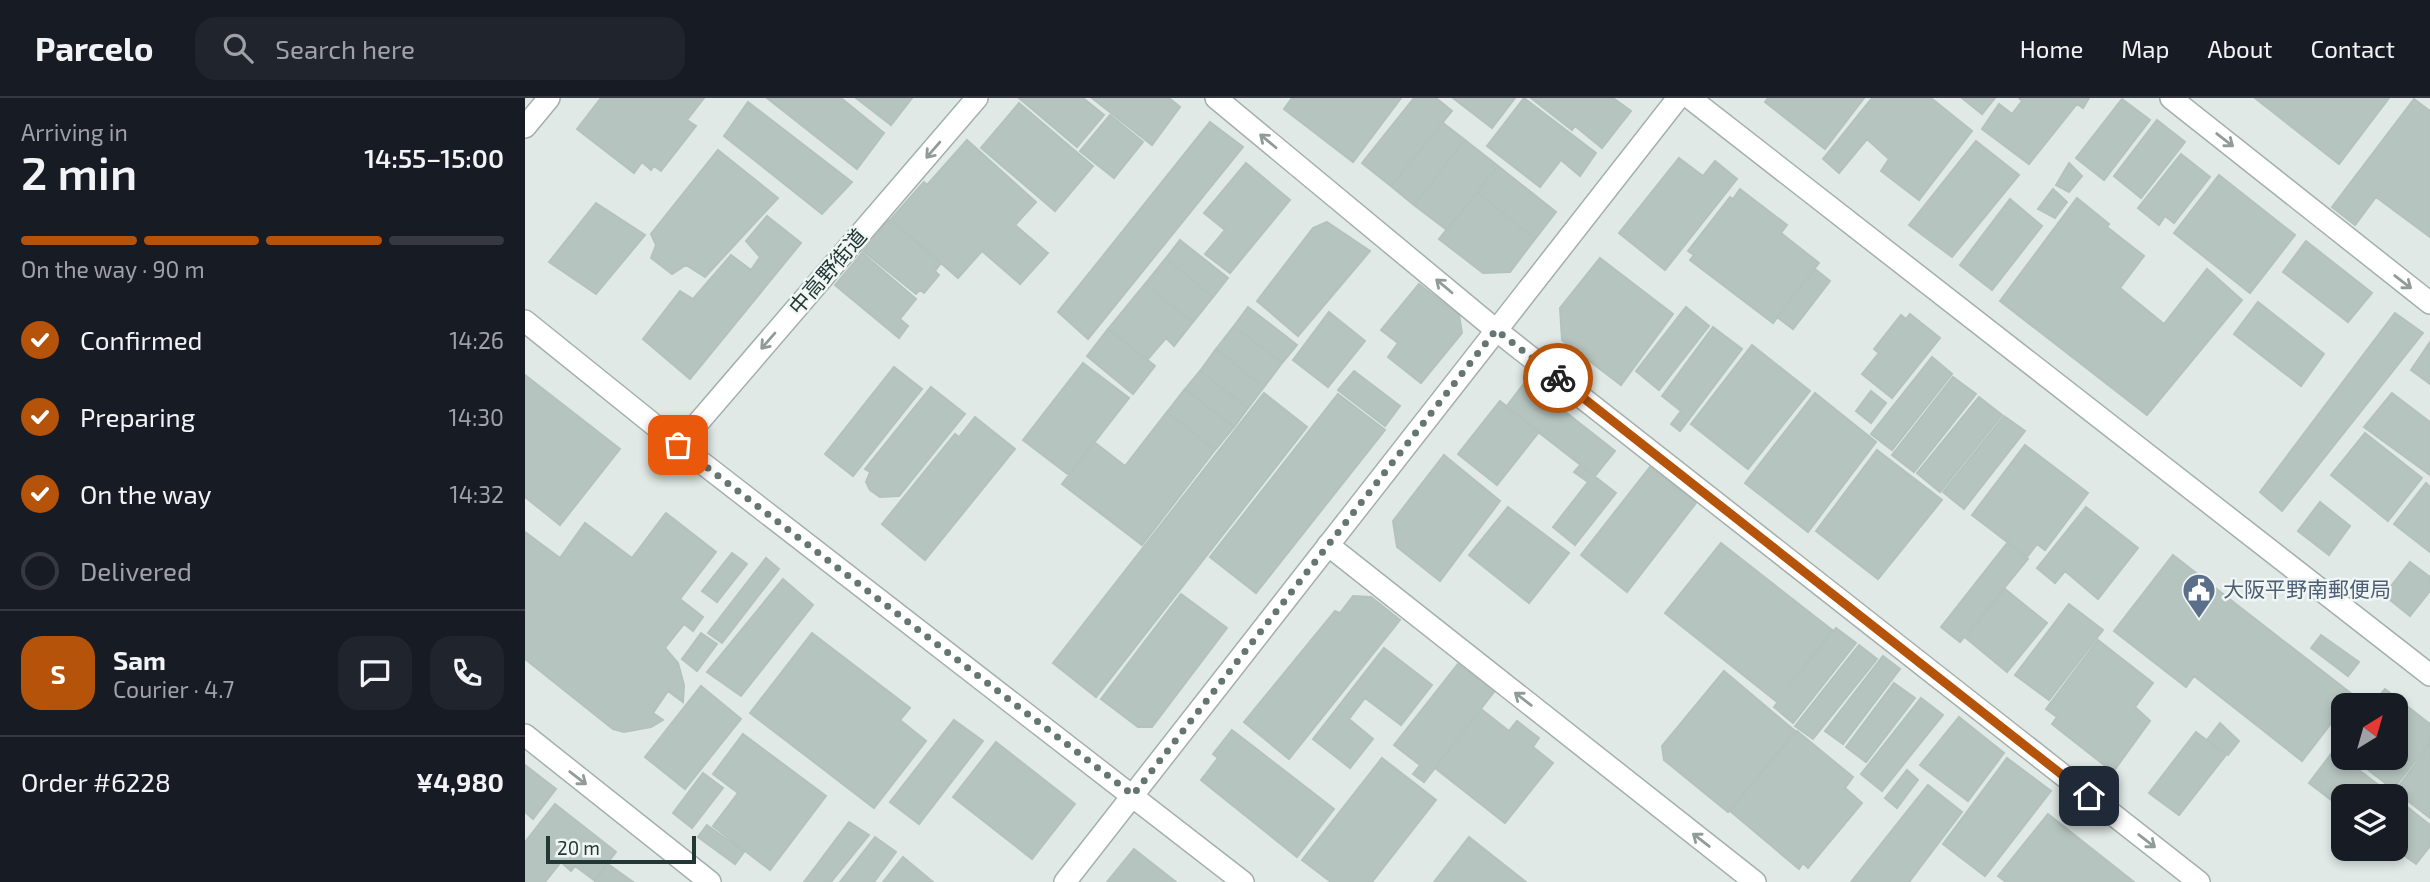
<!DOCTYPE html>
<meta charset="utf-8">
<style>
:root{--surface:#171b24;--page:#20242c;--text:#f1f3f6;--muted:#9ea1a6;--line:#363941;--accent:#b45309}
body{margin:0;font-family:"Exo 2","Noto Sans JP",sans-serif;background:var(--page);color:var(--text);height:100vh;display:flex;flex-direction:column;font-size:26px;white-space:nowrap}
*{box-sizing:border-box;margin:0}
p{font-size:23px;color:var(--muted)}
.icon{flex:none;width:38px;height:38px;fill:none;stroke:currentColor;stroke-width:2;stroke-linecap:round;stroke-linejoin:round}
.map{position:relative;flex:1;overflow:hidden}
.panel{display:flex;flex-direction:column;background:var(--surface);width:525px}
.panel>*{flex:none}
.needle{width:46px;rotate:37deg}
.tools{position:absolute;left:1806px;top:595px;display:grid;gap:14px}
.tools a{display:grid;place-items:center;width:77px;height:77px;border-radius:14px;background:var(--surface);box-shadow:0 4px 10px #0003;font-size:35px}
.scale{position:absolute;left:21px;bottom:18px;width:150px;box-sizing:border-box;padding-left:7px;border:4px solid #233833;border-top:0;font-size:19px;line-height:24px;white-space:nowrap;color:#233833;-webkit-text-stroke:5px #f0f6f4;paint-order:stroke}
.pin{position:absolute;display:grid;place-items:center;width:60px;height:60px;color:#fff;margin:-30px;border-radius:14px;box-shadow:0 4px 10px #0006}
.courier{position:absolute;display:grid;place-items:center;width:70px;height:70px;margin:-35px;border:5px solid #b45309;border-radius:50%;background:#fff;color:#222;box-shadow:0 2px 9px #0007}
.overview em{font-style:normal;font-weight:600}
.overview div{display:flex;flex-direction:column-reverse}
.overview{display:flex;align-items:center;justify-content:space-between;height:119px;padding:0 21px}
h1{font-size:46px;font-weight:600;line-height:52px}
.bar{display:grid;grid-template-columns:repeat(4,1fr);gap:10px 7px;align-content:center;height:84px;padding:0 21px}
.bar i{height:9px;border-radius:5px;background:var(--line)}
.bar .selected{background:var(--accent)}
.bar p{grid-column:span 4}
.line{display:flex;align-items:center;gap:18px;padding:0 21px;border-top:2px solid var(--line)}
.line div{flex:1}
.round{display:grid;place-items:center;flex:none;width:74px;height:74px;border-radius:21px;background:var(--page)}
ol{padding:0 21px;list-style:none}
li{display:flex;align-items:center;gap:21px;height:77px}
li p{margin-inline-start:auto}
li .icon{padding:7px;border-radius:50%;background:var(--accent);color:#fff;stroke-width:4}
li:last-child{color:var(--muted)}
li i{width:38px;height:38px;border:4px solid var(--line);border-radius:50%}
header{display:flex;align-items:center;gap:42px;box-sizing:border-box;height:98px;padding:0 35px;background:var(--surface);border-bottom:2px solid var(--line)}
header strong{font-size:33px}
nav{display:flex;gap:38px;margin-inline-start:auto;font-size:24px}
.search{width:490px;height:63px;background:var(--page);display:flex;align-items:center;gap:18px;box-sizing:border-box;padding:0 24px;border-radius:21px;color:var(--muted);font-size:26px}
main{display:flex;flex:1;min-height:0}
.map>svg:first-child{display:block}
.building{fill:#b6c4bf;stroke:#b4c2bd;stroke-width:2}
.lines{fill:none;stroke-linecap:round;stroke-linejoin:round}
.minor-casing{stroke:#a4b0ad;stroke-width:24}
.tertiary-casing{stroke:#a4b0ad;stroke-width:24}
.minor{stroke:#fff;stroke-width:21}
.tertiary{stroke:#fff;stroke-width:21}
.oneway{stroke:#919c99}
.done{stroke:#657672;stroke-width:7;stroke-dasharray:0 12.6}
.route{stroke:#b45309;stroke-width:9}
.labels{text-anchor:middle;stroke-width:5;stroke-linejoin:round;paint-order:stroke}
.street-label{font-size:21px;fill:#233833;stroke:#f0f6f4}
.service-label{font-size:21px;fill:#4e5e75;stroke:#f0f6f4;text-anchor:start}
</style>
<header>
<strong>Parcelo</strong>
<div class="search"><svg class="icon" aria-label="search" viewBox="0 0 24 24"><circle cx="10" cy="10" r="6"/><path d="M15 15l6 6"/></svg>Search here</div>
<nav><a>Home</a><a>Map</a><a>About</a><a>Contact</a></nav>
</header>
<main>
<section class="panel">
<div class="overview"><div><h1>2 min</h1><p>Arriving in</p></div><em>14:55–15:00</em></div>
<div class="bar"><i class="selected"></i><i class="selected"></i><i class="selected"></i><i></i><p>On the way · 90 m</p></div>
<ol>
<li><svg class="icon" aria-label="check" viewBox="0 0 24 24"><path d="M5 12l5 5 9-10"/></svg>Confirmed<p>14:26</p></li>
<li><svg class="icon" aria-label="check" viewBox="0 0 24 24"><path d="M5 12l5 5 9-10"/></svg>Preparing<p>14:30</p></li>
<li><svg class="icon" aria-label="check" viewBox="0 0 24 24"><path d="M5 12l5 5 9-10"/></svg>On the way<p>14:32</p></li>
<li><i></i>Delivered</li>
</ol>
<div class="line" style="height:126px"><b class="round" style="background:var(--accent);color:#fff">S</b><div><b>Sam</b><p>Courier · 4.7</p></div><a class="round"><svg class="icon" aria-label="chat" viewBox="0 0 24 24"><path d="M4 5h16v11H9l-5 4z"/></svg></a><a class="round"><svg class="icon" aria-label="phone" viewBox="0 0 24 24"><path d="M5 4h4l2 5-3 2q2 4 5 5l2-3 5 2v4C11 20 4 13 5 4z"/></svg></a></div>
<div class="line" style="height:91px"><div>Order #6228</div><b>¥4,980</b></div>
</section>
<div class="map">
<svg width="1905" height="784" viewBox="0 0 1905 784">
<rect width="100%" height="100%" fill="#e0e9e6"/>
<path class="building" d="M76 0H179L162 22 171 28 136 73 129 68 126 72 117 64 109 75 52 31Z
M242 0H316L359 35 332 71Z
M331 0H387L366 27Z
M494 0H558L579 17 552 49Z
M567 0H644L655 9 627 47Z
M767 0H876L828 64 759 11Z
M889 0H911L927 13 866 88 837 65Z
M928 0H990L967 30Z
M999 0 1071 55 1055 78 1036 62 1015 89 962 48Z
M1006 0H1088L1106 13 1077 50 1050 28 1047 32Z
M1243 0H1339L1300 51 1240 4Z
M1347 0H1406L1447 33 1394 102 1356 73 1364 61 1342 41 1314 75 1298 61Z
M1437 0H1470L1457 16Z
M1494 0H1564L1558 10 1552 6 1504 66 1457 31 1474 6 1487 16 1497 3Z
M1730 0H1864L1814 66Z
M1597 1 1625 22 1579 82 1551 60Z
M1889 1 1905 13V139L1851 99 1830 127 1807 109Z
M223 4 327 84 297 116 199 38Z
M494 5 568 68 530 113 456 50Z
M585 17 618 44 589 80 555 53Z
M1632 22 1660 44 1616 100 1589 78Z
M685 24 718 49 563 241 533 214Z
M918 25 940 42 889 107 866 88Z
M442 42 511 104 490 127 523 155 495 186 457 153 433 180 366 121 399 84 402 87Z
M940 42 973 68 922 132 889 107Z
M1451 43 1494 77 1427 159 1384 127Z
M193 52 253 100 180 179 161 167 147 176 126 160 131 147 126 136Z
M1656 56 1685 79 1649 125 1640 118 1634 127 1613 110Z
M1154 60 1178 78 1190 63 1212 81 1140 172 1094 135Z
M721 65 765 102 705 175 680 156 700 132 679 115Z
M1544 65 1557 78 1544 94 1531 87Z
M973 68 1031 114 1010 141 952 94Z
M1694 77 1770 137 1725 195 1649 135Z
M1215 91 1262 127 1256 135 1294 165 1248 225 1165 162 1169 157 1163 153 1205 99 1208 101Z
M1528 91 1542 104 1530 120 1513 111Z
M952 94 1010 141 985 174 958 175 914 141Z
M1552 100 1584 126 1582 129 1619 158 1595 190 1639 226 1682 171 1717 202 1622 317 1475 203Z
M1485 101 1517 128 1467 192 1435 167Z
M71 105 120 137 71 196 24 164Z
M242 118 276 145 165 281 118 241 155 193 168 201 206 157 226 172 235 159 221 143Z
M364 122 416 165 410 173 414 177 399 195 395 192 391 196 338 153Z
M802 124 845 153 773 238 732 203 788 130Z
M655 142 703 180 688 199 641 160Z
M1781 143 1847 195 1823 224 1758 174Z
M337 155 391 201 375 221 383 228 374 240 310 187Z
M641 160 688 199 668 224 620 186Z
M1075 160 1148 216 1096 287 1037 242 1035 210Z
M1290 171 1305 183 1268 231 1252 219Z
M620 186 668 224 649 248 641 240 622 262 583 231Z
M894 186 934 217 937 235 896 285 863 259 873 245 856 232Z
M1733 204 1799 256 1776 288 1709 236Z
M723 209 772 247 757 265 709 228Z
M1161 209 1184 228 1134 292 1111 273Z
M804 214 840 243 803 289 768 262Z
M1870 215 1898 235 1757 413 1735 394Z
M1385 216 1415 240 1367 300 1337 276 1354 255 1349 251 1376 217 1381 221Z
M709 228 757 265 739 289 691 251Z
M1188 229 1217 251 1155 333 1146 326 1156 313 1137 298Z
M583 231 630 268 608 296 562 258Z
M1905 244V286L1886 272Z
M1227 247 1285 293 1223 371 1166 326Z
M691 251 739 289 723 310 675 273Z
M1407 259 1427 276 1367 352 1346 336Z
M558 265 604 300 544 377 498 342Z
M369 269 397 291 328 378 300 356Z
M675 273 723 310 709 329 660 291Z
M829 273 875 308 860 328 813 292Z
M0 277 95 351 35 427 0 399Z
M1428 279 1451 296 1389 374 1367 357Z
M1001 283 1090 353 1070 378 981 309Z
M406 289 440 316 374 398 355 399 345 392 341 384 345 374 340 371Z
M660 291 709 329 690 352 642 314Z
M1346 293 1361 305 1346 325 1331 313Z
M739 295 782 329 571 599 528 565Z
M1290 295 1351 344 1283 434 1220 385Z
M1867 295 1905 324V377L1839 329Z
M813 296 860 332 731 495 685 459Z
M1454 299 1477 317 1415 394 1392 375Z
M975 303 1014 334 972 387 933 356Z
M642 314 690 352 617 447 537 386 569 344 600 368Z
M1479 318 1500 333 1439 411 1418 394Z
M450 319 490 351 400 462 357 426 430 336 434 339Z
M1840 335 1897 380 1863 423 1806 377Z
M1500 347 1563 395 1520 452 1512 446 1502 459 1447 417Z
M1352 352 1417 402 1353 481 1291 433Z
M919 357 975 403 915 483 872 449 868 423Z
M1055 367 1091 395 1050 447 1028 429 1063 384 1049 374Z
M1125 369 1171 405 1102 494 1056 457Z
M1901 385 1905 389V454L1869 426Z
M1795 404 1825 428 1804 457 1773 433Z
M983 409 1044 455 1004 505 944 457Z
M1561 409 1613 450 1573 501 1540 473 1530 485 1512 470Z
M141 415 191 454 155 501 178 519 168 533 159 526 140 550 153 565 159 587 158 604 143 593 128 615 138 622 126 629 99 634 88 631 0 561V434L35 460 60 425 107 460Z
M1483 444 1503 461 1435 544 1416 529Z
M1196 445 1307 532 1251 603 1140 515Z
M207 455 222 466 192 504 177 493Z
M1648 457 1828 597 1777 663 1669 578 1661 589 1589 533Z
M241 460 254 471 197 545 183 535Z
M1885 464 1905 479V493L1885 518 1859 497Z
M258 481 288 507 216 598 182 574Z
M1480 491 1522 525 1482 574 1441 540Z
M656 496 702 530 627 629H613L576 601Z
M828 498 846 499 875 522 764 661 719 624 810 513 815 515Z
M1544 506 1578 532 1524 602 1490 577Z
M1311 530 1331 545 1268 625 1249 609Z
M176 535 192 546 172 573 157 561Z
M287 535 385 610 375 622 401 643 349 710 225 615Z
M1796 537 1834 564 1823 578 1786 550Z
M1573 542 1628 585 1610 609 1625 623 1588 674 1527 626 1532 619 1521 611Z
M1334 547 1352 561 1288 641 1270 628Z
M859 550 907 587 876 627 840 600 824 621 848 641 825 670 788 641Z
M1358 558 1375 571 1318 646 1300 633Z
M933 566 969 594 899 684 888 676 895 667 869 647Z
M1199 573 1270 633 1203 714 1139 662 1137 648Z
M1369 585 1390 600 1341 664 1321 649Z
M176 588 216 621 160 691 120 659Z
M1860 591 1905 626V644L1868 691 1828 660H1871V607H1847Z
M1396 600 1418 617 1357 693 1336 676Z
M956 611 984 633 992 623 1014 640 1008 649 1028 665 980 725 910 670Z
M1434 619 1479 655 1443 703 1395 667Z
M429 622 458 643 394 726 365 704Z
M1695 625 1714 643 1703 657 1682 642Z
M707 632 809 711 772 759 676 682 693 660 688 656Z
M1272 633 1328 679 1320 690 1337 705 1283 770 1278 765 1274 771 1205 713Z
M1671 634 1701 657 1654 717 1624 695Z
M218 636 301 698 245 772 188 728 213 695 188 676Z
M471 644 550 706 507 761 428 699Z
M1905 647V720L1870 693Z
M1809 652 1818 660 1868 698H1818V711L1784 685Z
M857 660 911 702 847 784H806L777 762Z
M1482 660 1526 693 1460 778 1418 746Z
M0 667 31 691 8 721 0 714Z
M1382 672 1393 682 1372 710 1360 700Z
M178 675 198 690 167 730 148 715Z
M1403 687 1437 714 1384 784H1326Z
M1871 700 1905 727V748L1891 766 1870 751Z
M30 706 91 754 69 782 50 768 46 773 36 764 20 784H0V744Z
M1523 716 1609 784H1481L1473 778Z
M324 724 344 737 306 784H279Z
M182 727 219 754 210 766 173 739Z
M350 739 371 754 349 784H315Z
M944 739 1001 784H909Z
M609 751 651 784H582Z
M378 759 408 784H358Z
M83 766 108 784H70Z"/>
<g class="lines">
<defs>
<path id="minor" d="M691 0 971 232 1674 784
M1165 0 1905 577
M1646 0 1905 205
M0 29 24 0
M154 347 452 0
M803 447 1230 784
M0 637 185 784"/>
<path id="tertiary" d="M0 223 154 347 718 784
M540 784 1153 0"/>
</defs>
<use href="#minor" class="minor-casing"/>
<use href="#tertiary" class="tertiary-casing"/>
<use href="#minor" class="minor"/>
<use href="#tertiary" class="tertiary"/>
</g>
<defs><path id="oneway-shaft" d="M-6 0H5M1.5-3L5.5 0L1.5 3" fill="none" stroke-width="1.6" stroke-linecap="round" stroke-linejoin="round" transform="scale(1.75)"/></defs>
<g class="oneway">
<use href="#oneway-shaft" transform="translate(1700 42) rotate(38)"/>
<use href="#oneway-shaft" transform="translate(743 43) rotate(-140)"/>
<use href="#oneway-shaft" transform="translate(408 52) rotate(131)"/>
<use href="#oneway-shaft" transform="translate(1878 184) rotate(38)"/>
<use href="#oneway-shaft" transform="translate(919 188) rotate(-140)"/>
<use href="#oneway-shaft" transform="translate(243 243) rotate(131)"/>
<use href="#oneway-shaft" transform="translate(998 601) rotate(-142)"/>
<use href="#oneway-shaft" transform="translate(53 680) rotate(38)"/>
<use href="#oneway-shaft" transform="translate(1176 742) rotate(-142)"/>
<use href="#oneway-shaft" transform="translate(1622 743) rotate(38)"/>
</g>
<g class="lines">
<path class="done" d="M153 347 608 697 971 232 1033 280"/>
<path class="route" d="M1033 280 1564 698"/>
</g>
<defs>
<symbol id="civic-pin" viewBox="-11 -11 22 30"><path d="M0 17L-7.5 6A9.5 9.5 0 1 1 7.5 6Z" fill="#5c6f8a" stroke="#f0f6f4"/><path d="M-.6-6.5H3V-4.5H.6V-3L4-1V1h2V6H-6V1h2V-1L-.6-3ZM-1.2 2.5V6h2.4V2.5Z" fill="#fff"/></symbol>
</defs>
<g fill-rule="evenodd">
<use href="#civic-pin" x="1655" y="473" width="38" height="52"/>
</g>
<g class="labels">
<g class="street-label">
<text transform="translate(303 174) rotate(-49)" y="7">中高野街道</text>
</g>
<g class="service-label">
<text x="1698" y="499">大阪平野南郵便局</text>
</g>
</g>
</svg>
<div class="tools">
<a><svg class="needle" viewBox="-14 -14 28 28"><path d="M0-13l5 13h-10z" fill="#e53935"/><path d="M0 13l5-13h-10z" fill="#9ea1a6"/></svg></a>
<a><svg class="icon" aria-label="layers" viewBox="0 0 24 24"><path d="M12 4l9 5-9 5-9-5zM3 14l9 5 9-5"/></svg></a>
</div>
<div class="scale">20 m</div>
<div class="pin" style="left:153px;top:347px;background:#ea580c"><svg class="icon" aria-label="bag" viewBox="0 0 24 24"><path d="M5 8h14l-1 12H6zM9 8a3 3 0 0 1 6 0"/></svg></div>
<div class="pin" style="left:1564px;top:698px;background:#1f2937"><svg class="icon" aria-label="home" viewBox="0 0 24 24"><path d="M3 11l9-7 9 7M6 9v11h12V9"/></svg></div>
<div class="courier" style="left:1033px;top:280px"><svg class="icon" aria-label="bike" viewBox="0 0 24 24"><circle cx="6" cy="16" r="4"/><circle cx="18" cy="16" r="4"/><path d="M6 16l4-8h5l3 8M10 8l3 8H6M13 5h3"/></svg></div>
</div>
</main>
